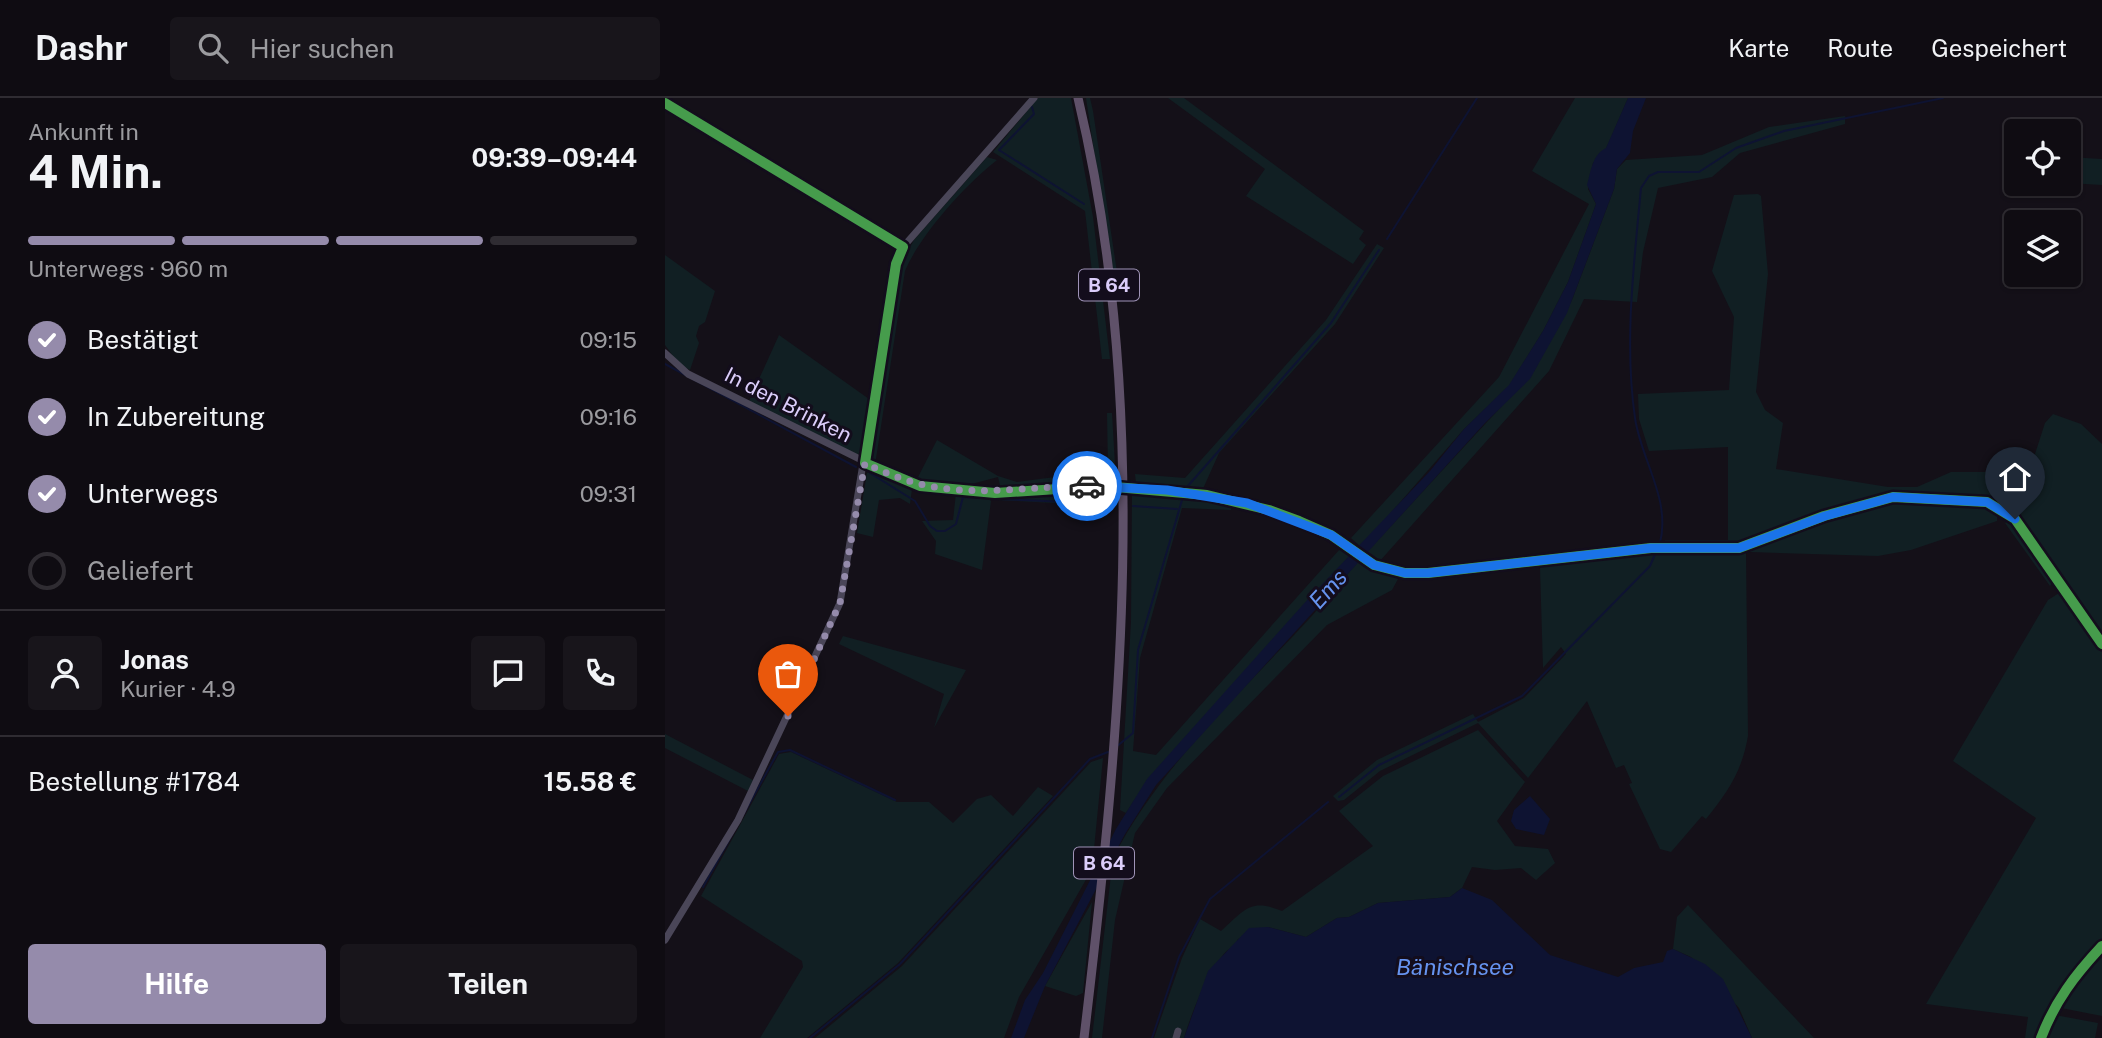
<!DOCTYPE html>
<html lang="de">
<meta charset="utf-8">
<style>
:root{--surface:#0f0c12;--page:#18151b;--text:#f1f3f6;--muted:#9b9b9f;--line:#2f2c32;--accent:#958bab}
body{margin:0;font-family:"Public Sans",sans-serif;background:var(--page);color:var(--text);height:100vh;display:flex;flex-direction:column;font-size:26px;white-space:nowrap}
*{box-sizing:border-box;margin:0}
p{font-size:23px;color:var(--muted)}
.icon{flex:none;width:38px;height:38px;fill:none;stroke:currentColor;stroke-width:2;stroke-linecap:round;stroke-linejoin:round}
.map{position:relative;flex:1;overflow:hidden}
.panel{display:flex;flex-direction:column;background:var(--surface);width:665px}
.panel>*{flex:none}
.fabs{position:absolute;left:1339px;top:21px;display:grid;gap:14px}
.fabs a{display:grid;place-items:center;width:77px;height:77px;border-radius:7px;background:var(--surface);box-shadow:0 2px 5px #0004,0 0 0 2px var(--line);font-size:35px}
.pin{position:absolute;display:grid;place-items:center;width:60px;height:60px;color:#fff;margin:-72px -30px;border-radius:50% 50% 50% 0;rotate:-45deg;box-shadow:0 0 7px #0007}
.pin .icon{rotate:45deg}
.courier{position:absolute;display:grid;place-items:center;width:70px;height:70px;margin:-35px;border:5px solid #1a73e8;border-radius:50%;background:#fff;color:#222;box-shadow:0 2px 9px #0007}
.head em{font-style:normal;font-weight:700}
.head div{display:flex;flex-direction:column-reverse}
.head{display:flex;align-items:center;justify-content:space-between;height:119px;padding:0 28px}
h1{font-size:46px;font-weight:700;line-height:52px}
.bar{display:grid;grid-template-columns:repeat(4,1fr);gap:10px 7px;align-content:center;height:84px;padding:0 28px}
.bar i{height:9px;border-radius:5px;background:var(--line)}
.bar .active{background:var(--accent)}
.bar p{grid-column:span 4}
.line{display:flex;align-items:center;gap:18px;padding:0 28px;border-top:2px solid var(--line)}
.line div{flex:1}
.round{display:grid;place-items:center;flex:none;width:74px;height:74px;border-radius:7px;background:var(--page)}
ol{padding:0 28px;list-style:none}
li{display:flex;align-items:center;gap:21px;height:77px}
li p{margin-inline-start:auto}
li .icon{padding:7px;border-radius:50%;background:var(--accent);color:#fff;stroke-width:4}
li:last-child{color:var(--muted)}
li i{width:38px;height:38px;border:4px solid var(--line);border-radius:50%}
.action{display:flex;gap:14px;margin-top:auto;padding:14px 28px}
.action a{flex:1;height:80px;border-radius:7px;background:var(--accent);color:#fff;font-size:28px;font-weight:700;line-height:80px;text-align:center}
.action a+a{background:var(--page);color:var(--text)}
header{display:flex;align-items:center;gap:42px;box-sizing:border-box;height:98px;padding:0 35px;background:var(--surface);border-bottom:2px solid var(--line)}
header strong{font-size:33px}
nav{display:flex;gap:38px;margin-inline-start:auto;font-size:24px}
.search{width:490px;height:63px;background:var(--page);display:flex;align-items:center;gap:18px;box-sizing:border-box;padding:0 24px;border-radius:7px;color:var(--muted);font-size:26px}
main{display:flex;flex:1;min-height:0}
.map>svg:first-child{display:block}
.green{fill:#111f23}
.water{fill:#0e1332}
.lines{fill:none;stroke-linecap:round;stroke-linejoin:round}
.stream{stroke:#0e1332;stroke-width:2}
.minor{stroke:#4a4658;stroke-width:7}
.major{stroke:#5f5169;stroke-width:9}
.cycleway-casing{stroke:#130d1c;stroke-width:15}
.cycleway{stroke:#469c4c;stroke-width:10}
.done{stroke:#958bab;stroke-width:7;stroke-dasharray:0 12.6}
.route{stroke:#1a73e8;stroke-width:9}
.labels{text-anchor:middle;stroke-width:6;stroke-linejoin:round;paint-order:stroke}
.shield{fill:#130d1c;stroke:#9f93b7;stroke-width:2}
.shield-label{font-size:19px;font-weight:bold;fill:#dbcdfa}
.street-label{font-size:21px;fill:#dbcdfa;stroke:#130d1c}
.water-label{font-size:23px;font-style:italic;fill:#6693ef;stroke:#130d1c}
</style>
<header>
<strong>Dashr</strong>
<div class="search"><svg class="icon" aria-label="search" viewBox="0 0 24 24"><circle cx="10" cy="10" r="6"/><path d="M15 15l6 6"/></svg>Hier suchen</div>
<nav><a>Karte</a><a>Route</a><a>Gespeichert</a></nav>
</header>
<main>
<section class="panel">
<div class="head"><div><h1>4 Min.</h1><p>Ankunft in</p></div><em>09:39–09:44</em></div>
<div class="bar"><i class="active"></i><i class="active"></i><i class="active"></i><i></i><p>Unterwegs · 960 m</p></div>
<ol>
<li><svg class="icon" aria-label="check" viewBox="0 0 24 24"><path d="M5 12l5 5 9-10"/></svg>Bestätigt<p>09:15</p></li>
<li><svg class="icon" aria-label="check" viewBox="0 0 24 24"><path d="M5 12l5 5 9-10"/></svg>In Zubereitung<p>09:16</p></li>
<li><svg class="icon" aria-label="check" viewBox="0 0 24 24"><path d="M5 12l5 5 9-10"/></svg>Unterwegs<p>09:31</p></li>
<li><i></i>Geliefert</li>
</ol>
<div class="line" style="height:126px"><a class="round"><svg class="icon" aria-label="person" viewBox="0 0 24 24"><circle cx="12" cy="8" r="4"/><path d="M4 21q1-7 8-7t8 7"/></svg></a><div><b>Jonas</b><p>Kurier · 4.9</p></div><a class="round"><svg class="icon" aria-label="chat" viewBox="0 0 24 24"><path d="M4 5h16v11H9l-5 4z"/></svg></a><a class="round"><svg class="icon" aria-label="phone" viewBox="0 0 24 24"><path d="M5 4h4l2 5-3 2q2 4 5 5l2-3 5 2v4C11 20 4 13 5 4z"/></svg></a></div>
<div class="line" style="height:91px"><div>Bestellung #1784</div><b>15.58 €</b></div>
<div class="action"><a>Hilfe</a><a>Teilen</a></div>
</section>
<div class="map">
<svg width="1437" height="940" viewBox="0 0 1437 940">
<rect width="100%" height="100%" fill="#141018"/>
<path class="green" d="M373 0H406L428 119 445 261H437L420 113 328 54Z
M421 0H425L428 13 453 181 448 179Z
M503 0H519L699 133 694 141 701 147 688 166 581 98 600 71Z
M910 0H963L941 51 928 65 923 91 931 106 903 184 878 233 844 288 799 331 696 449 686 440 834 279 924 106 867 73Z
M1180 18V26L1075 55 1047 79 993 90 978 154 972 204 919 201 884 273 714 464 702 454 869 273 907 202 949 91 952 71 961 62 1037 57 1104 29Z
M322 59 332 62C301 86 255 137 240 173L210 367 204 362 234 169 249 142Z
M1404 59 1437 61V87L1404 85Z
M1093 96 1096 98 1103 176 1091 294 1100 312 1118 325 1111 371 1223 389H1252L1286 374H1321L1355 380 1348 403 1339 407 1332 405V423L1246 452 1213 458 1085 454 1086 442 1068 446H1000V442H1063V349L984 353 974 321 973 296 1064 292 1069 219 1047 173 1069 97Z
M712 146 719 150 670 226 554 355 537 393 471 385 470 376 520 380 661 222Z
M0 157 50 193 40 224 34 228 31 238 34 245 25 272 13 265 0 247Z
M114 237 204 301 197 355 189 357 84 303Z
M442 315H447L451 385 336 391 333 379 299 388 250 385 272 342 333 378 352 384 443 372Z
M1388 316 1416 326 1437 346V918L1386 908 1372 940H1360L1363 919 1261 906 1371 720 1288 663 1383 502 1402 490 1351 415 1380 325Z
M206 372 247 391 245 406 235 400 214 402 208 439 192 435 202 375Z
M412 392 445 393V408L332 402 334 398Z
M291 395 322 398 326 403 317 472 270 456 271 443 257 423 288 422Z
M467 395 567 406 566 412 517 410 475 560 468 653 491 657 675 451 687 458C643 505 600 552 556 600 522 638 488 672 461 715L455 712 466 524Z
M1346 420 1389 481 1385 488 1340 425Z
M987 454H1081L1083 638C1077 673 1063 694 1041 721L1037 718 1006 754 995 751 964 686 967 685 959 667 951 670 922 603 863 680 813 625 715 673 679 702 673 703 668 698 712 662 808 616 813 624 859 600 901 556 896 549 878 570 875 470 740 482 743 478Z
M694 463C706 470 724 472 733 481L727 492 662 527 502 690 470 735 450 822 437 940H427L448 760C496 667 575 596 645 520 662 502 677 481 694 463Z
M178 538 301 572 269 630 279 596 174 546Z
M813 632 860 684 832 723 850 748 883 751 890 765 871 782 856 770 830 772 807 769 797 790 785 799 713 805 684 819 672 820 641 839 603 829 573 841C570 849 563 850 558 857 540 882 528 910 519 940H489L517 860 535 821 556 833C580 812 585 800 617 813L708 748 674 713 718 678Z
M0 636 88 682 83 693 0 650Z
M126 654 232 704H264L288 725 312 701 326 697 348 718 373 689 388 698 233 865 142 940H95L138 869 137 863 36 798 114 656Z
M438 660 427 771 354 899 339 940H150L237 868 426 664Z
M427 804 418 895 411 898 380 888Z
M1023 807 1149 940H1087L1074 910 1026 859 1008 851 1012 819Z
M1390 917 1433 925 1430 940H1380Z"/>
<path class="water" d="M963 0H981L968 33 965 55 952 71 949 91 902 215 865 281 820 325 491 687 460 736 380 888 359 940H346L360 902 378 875 451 731 482 681 644 500 765 373 799 331 844 287 878 233 903 184 931 106 922 87C926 73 927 57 941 50Z
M865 698 885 721 879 737 851 731 846 723 849 712Z
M797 790 827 802 885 857 953 879 969 870 998 864 1002 853 1008 851 1040 866 1058 881 1087 940H519L543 873 584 830 603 829 641 839 672 820 684 819 713 805 785 799Z"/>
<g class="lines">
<path class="stream" d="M367 9 369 16 334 52 419 106
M722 141 812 0
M0 266 191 369
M205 375 250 403 265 428 272 433H280L291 426 298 399 323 400
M522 389 666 225 714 152
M333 401 450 406
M468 408 512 411
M995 445C1006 401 976 362 970 320 959 244 969 166 976 90L984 78 993 74H1034L1071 50 1119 33 1278 0
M451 649 468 635 473 552 517 402
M674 699 714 667 857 598 985 468 991 454
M38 789 113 654 125 652 230 702
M145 940 235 866 425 661 443 654
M487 940 514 859 545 801 663 704"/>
<path class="minor" d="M0 5 238 149
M0 255 23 276 243 385 330 395 439 388 542 397 604 412 634 423 666 437 709 467 740 475H763L986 450H1074L1159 418 1228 399 1322 404 1350 421 1437 546
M0 842 73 722 175 505 231 166 238 149 369 0
M511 940 513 933
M1376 940C1390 903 1410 877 1437 848"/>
<path class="major" d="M413 0C487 309 456 629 419 940"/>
<defs>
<path id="cycleway" d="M0 5 238 149 231 166 200 365 255 388 330 395 439 388 542 397 604 412 634 423 666 437 709 467 740 475H763L986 450H1074L1159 418 1228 399 1322 404 1350 421 1437 546
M1376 940C1390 903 1410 877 1437 848"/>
</defs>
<use href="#cycleway" class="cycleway-casing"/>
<use href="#cycleway" class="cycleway"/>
</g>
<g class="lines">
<path class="done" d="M123 618 175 505 200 365C282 407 336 389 422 388"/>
<path class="route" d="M422 388 502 392 582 405 666 437 709 467 740 475H763L986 450H1074L1160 418 1228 399 1322 404 1350 421"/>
</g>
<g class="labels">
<g class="shield">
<rect x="414" y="171.5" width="60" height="31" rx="5"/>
<rect x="409" y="749.5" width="60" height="31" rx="5"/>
</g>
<g class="shield-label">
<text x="444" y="194">B 64</text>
<text x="439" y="772">B 64</text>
</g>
<g class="street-label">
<text transform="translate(123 307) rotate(27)" y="7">In den Brinken</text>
</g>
<g class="water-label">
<text transform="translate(663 491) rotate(-48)" y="8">Ems</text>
<text x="790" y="877">Bänischsee</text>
</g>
</g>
</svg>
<div class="fabs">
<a><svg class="icon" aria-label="locate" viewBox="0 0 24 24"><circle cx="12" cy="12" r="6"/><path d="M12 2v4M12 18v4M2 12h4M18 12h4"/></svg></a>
<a><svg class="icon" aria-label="layers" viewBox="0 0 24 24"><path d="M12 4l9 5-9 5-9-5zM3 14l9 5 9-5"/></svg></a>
</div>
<div class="pin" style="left:123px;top:618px;background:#ea580c"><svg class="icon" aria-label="bag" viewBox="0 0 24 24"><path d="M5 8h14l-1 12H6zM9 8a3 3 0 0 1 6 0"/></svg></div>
<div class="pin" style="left:1350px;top:421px;background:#1f2937"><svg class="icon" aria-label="home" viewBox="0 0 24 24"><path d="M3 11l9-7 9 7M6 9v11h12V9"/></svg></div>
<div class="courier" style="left:422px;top:388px"><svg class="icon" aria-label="car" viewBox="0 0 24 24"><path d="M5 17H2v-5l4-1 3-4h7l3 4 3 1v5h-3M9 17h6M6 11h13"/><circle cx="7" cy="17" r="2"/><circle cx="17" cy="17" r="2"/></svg></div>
</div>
</main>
